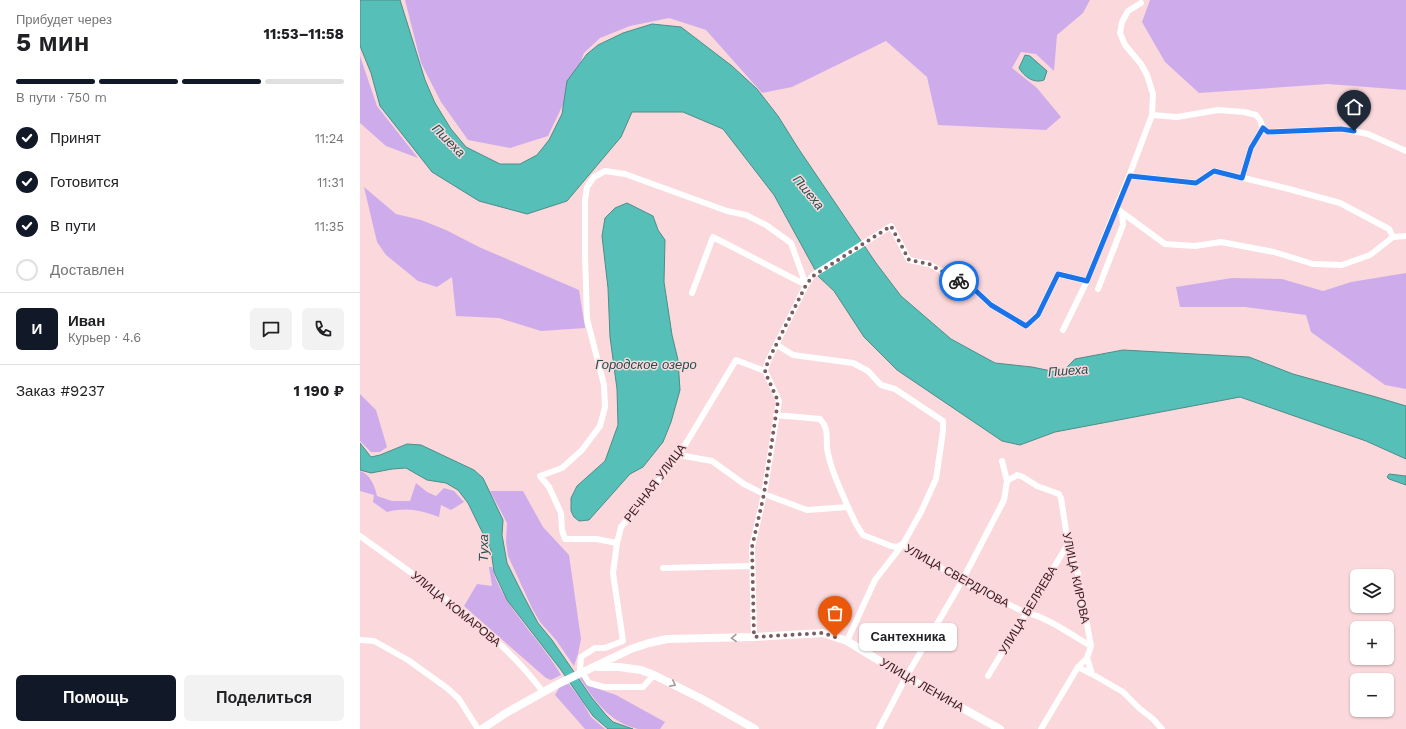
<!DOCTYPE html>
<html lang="ru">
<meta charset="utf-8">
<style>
:root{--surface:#fff;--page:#f2f2f2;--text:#202124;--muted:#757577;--line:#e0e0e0;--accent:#111827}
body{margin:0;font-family:"Work Sans",sans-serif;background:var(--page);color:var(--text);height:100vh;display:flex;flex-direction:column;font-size:15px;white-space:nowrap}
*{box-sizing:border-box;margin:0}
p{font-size:13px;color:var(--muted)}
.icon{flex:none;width:22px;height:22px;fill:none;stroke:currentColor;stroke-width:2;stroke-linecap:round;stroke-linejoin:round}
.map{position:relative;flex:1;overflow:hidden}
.drawer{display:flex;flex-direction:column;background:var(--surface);width:360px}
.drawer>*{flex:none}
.tools{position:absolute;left:990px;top:569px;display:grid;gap:8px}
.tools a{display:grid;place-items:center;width:44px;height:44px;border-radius:6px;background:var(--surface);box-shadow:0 1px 3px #0004;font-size:20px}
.pin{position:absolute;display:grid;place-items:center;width:34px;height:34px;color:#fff;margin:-41px -17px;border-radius:50% 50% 50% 0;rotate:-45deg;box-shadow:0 0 4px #0007}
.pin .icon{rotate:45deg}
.courier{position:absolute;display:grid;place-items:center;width:40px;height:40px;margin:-20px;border:3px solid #1a73e8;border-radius:50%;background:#fff;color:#222;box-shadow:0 1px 5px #0007}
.bubble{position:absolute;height:28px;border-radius:6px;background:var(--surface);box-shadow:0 1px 3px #0004;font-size:13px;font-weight:700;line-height:28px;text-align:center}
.overview em{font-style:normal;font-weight:700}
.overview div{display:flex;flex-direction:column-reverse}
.overview{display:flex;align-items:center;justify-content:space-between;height:68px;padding:0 16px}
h1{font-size:26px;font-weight:700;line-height:30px}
.bar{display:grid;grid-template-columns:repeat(4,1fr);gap:6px 4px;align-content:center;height:48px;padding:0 16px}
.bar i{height:5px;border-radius:3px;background:var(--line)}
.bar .selected{background:var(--accent)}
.bar p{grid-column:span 4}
.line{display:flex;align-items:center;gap:10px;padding:0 16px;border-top:1px solid var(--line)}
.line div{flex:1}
.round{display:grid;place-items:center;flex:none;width:42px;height:42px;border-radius:6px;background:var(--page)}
ol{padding:0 16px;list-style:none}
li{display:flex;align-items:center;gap:12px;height:44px}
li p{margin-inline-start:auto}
li .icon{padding:4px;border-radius:50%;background:var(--accent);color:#fff;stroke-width:4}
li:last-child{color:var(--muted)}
li i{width:22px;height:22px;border:2px solid var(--line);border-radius:50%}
.cta{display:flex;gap:8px;margin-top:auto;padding:8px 16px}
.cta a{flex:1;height:46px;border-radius:6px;background:var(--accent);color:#fff;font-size:16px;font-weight:700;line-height:46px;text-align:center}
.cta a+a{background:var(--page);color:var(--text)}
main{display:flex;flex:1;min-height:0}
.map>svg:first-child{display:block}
.green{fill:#ceaceb}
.water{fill:#56bfb7;stroke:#4d8d89}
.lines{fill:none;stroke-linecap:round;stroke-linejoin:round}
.minor{stroke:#fff;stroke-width:6}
.major{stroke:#fff;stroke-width:8}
.oneway{stroke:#a5989a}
.done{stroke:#7b5c61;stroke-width:4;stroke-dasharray:0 7.2}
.route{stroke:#1a73e8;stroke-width:5}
.labels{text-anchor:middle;stroke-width:3;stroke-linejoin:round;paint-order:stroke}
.street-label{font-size:12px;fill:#37191f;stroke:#fad8dc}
.water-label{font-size:13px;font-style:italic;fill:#21504d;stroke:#fad8dc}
</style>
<main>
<section class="drawer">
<div class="overview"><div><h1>5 мин</h1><p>Прибудет через</p></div><em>11:53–11:58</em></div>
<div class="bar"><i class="selected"></i><i class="selected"></i><i class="selected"></i><i></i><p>В пути · 750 m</p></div>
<ol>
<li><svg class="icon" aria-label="check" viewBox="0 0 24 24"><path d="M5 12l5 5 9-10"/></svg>Принят<p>11:24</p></li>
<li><svg class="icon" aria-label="check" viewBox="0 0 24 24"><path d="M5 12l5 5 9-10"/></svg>Готовится<p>11:31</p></li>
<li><svg class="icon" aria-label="check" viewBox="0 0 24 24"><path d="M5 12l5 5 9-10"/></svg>В пути<p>11:35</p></li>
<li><i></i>Доставлен</li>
</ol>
<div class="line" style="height:72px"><b class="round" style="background:var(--accent);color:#fff">И</b><div><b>Иван</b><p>Курьер · 4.6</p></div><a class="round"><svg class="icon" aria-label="chat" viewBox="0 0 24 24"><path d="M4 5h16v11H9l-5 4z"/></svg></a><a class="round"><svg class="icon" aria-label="phone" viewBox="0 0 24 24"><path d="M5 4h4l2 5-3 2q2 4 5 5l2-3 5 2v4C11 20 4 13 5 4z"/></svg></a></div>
<div class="line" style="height:52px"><div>Заказ #9237</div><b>1 190 ₽</b></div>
<div class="cta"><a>Помощь</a><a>Поделиться</a></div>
</section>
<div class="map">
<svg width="1046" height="729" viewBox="0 0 1046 729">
<rect width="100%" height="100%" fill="#fad8dc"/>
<path class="green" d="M45 0H730L723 13 697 35 694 71 676 54 661 52 652 68 677 88 701 117 686 130 578 125 567 77 526 41 432 87 402 93 346 30 309 18 270 26 240 38 224 53 210 90 188 136 150 148 108 140 81 102 61 63Z
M790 0H1046V90L968 84 839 93 805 62 782 22Z
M0 56 17 106 58 158 26 146 0 123Z
M4 187 36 214 61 220 86 230 119 247 219 290 225 328 181 331 139 318 96 316 92 277 77 287 58 281 26 255 17 242Z
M1046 273V389L1025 385 951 332 946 315 885 307H820L816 287 872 278 922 279 963 291 991 282Z
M0 394 16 410 27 447 20 452H11L0 441Z
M0 471C10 474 15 486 17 496L32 501H50L56 483 67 492 76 496 84 488 94 491 104 502 91 510 81 505 79 517C59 510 48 507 27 512L13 502 14 495 0 491Z
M130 491H163L183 527 209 555 221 639 218 654 214 666 196 640 180 622 172 608 148 556 146 542 147 523Z
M129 567H132C141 605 182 641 201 675L191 680 186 678 104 606 117 584 132 586Z
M219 677H222L230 686 256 695 305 722 300 729C293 729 285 729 278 729 249 722 235 701 219 677Z
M209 684 222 701 231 717 245 729H225L195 695 201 685Z"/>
<path class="water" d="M0 0H40L65 80 75 103 91 129 106 147 140 164H160L177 155 189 140 202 114 207 81 227 54 238 45 263 33 292 24 321 27 372 66 397 89 418 116 438 148 516 263 541 296 591 339 635 363 672 367 701 373 715 359 763 350 889 357 933 374 1016 397 1046 406V459L1006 441 880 397 695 432 660 445 642 441 537 370 504 337 474 291 459 277 414 195 363 129 323 112H272L261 137 207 201 167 214 119 201 72 172 20 106 11 73 0 46Z
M665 55 670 56 687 71 684 80C673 84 664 76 659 68Z
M267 203 293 216 298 230 305 240 304 282 312 335 318 360 320 390 311 422 303 442 283 467 270 474 229 520 219 521 214 517 211 511V498L217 486 245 461 258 425 257 389 250 337 248 288 242 236 245 218 255 208Z
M0 443 11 457 20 455 47 444 61 445 114 470 123 478 143 520 142 535 147 563 163 595 178 623 192 640 232 698 246 715 253 722 273 729H248L233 716 201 670 147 600 134 572 131 550 108 503 98 490 86 483 67 480 46 468 32 469 11 473 0 470Z
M1029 474 1046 476V485L1029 479 1027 477Z"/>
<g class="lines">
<path class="minor" d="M792 115 817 117 858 110 884 112 896 115 900 120 903 128 908 132 981 129 1008 134 1046 151
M769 176 836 183 854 171 929 189 980 203 1029 229 1033 237
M882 178 891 148 903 128
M756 208 805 244 835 246 861 242 914 252 953 264 982 265 1010 255 1033 237 1046 236
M738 289 763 225 762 213
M332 293 353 237 446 285
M703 330 727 281 769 176 792 115 793 94 787 75 781 64 765 45 760 33 762 22 768 11 781 3
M417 345 433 355 493 363 508 371 521 385 535 389 583 421V431L576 479 561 512 543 544 515 580 487 641
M416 415 460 419C469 429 466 435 467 448 470 468 480 488 488 507
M319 455 352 461 384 484 404 494 447 510 488 507 496 524 503 535 531 546 537 547 543 544 602 581 666 613C686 616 713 636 731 646
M647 481 657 475 663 477 677 486 699 494 701 498 708 544 718 574 731 646 727 658 718 667 681 729
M0 536C62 581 137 630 183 692
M257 543 236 539H205L202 530 201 513 189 487 180 476 202 468 222 450 240 426 245 407 244 385 227 319 225 255V200L227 187 234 177 245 171 265 174 367 211 386 215 406 225 431 243 446 285
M303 568 391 566
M394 637 392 547 404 494 419 401 405 371 408 361 446 285 453 275 531 226 549 260 569 264 615 290 631 305 666 326 678 315 698 274 727 281
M0 640 14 641 48 660 87 688 99 699 118 729
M727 658 732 674
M718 667 732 674 763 692 779 708 793 719 802 729
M294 675 283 687H244L229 683 220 669 221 657 235 648H245L263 641 253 573 257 543 261 527 319 455 376 360 405 371
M628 676 708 544
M519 729 546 677 602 581 644 500 647 481 642 461"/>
<path class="major" d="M238 667H259L281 670 294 675 342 699 395 729
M122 729 146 713 196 685 271 649 289 643 307 639 394 637 463 633 487 641 546 677 640 729"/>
</g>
<defs><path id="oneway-chevron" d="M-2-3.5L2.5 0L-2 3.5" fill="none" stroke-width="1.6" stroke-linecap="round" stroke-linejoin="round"/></defs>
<g class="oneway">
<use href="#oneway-chevron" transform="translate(374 638) rotate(179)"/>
<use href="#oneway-chevron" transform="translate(313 684) rotate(27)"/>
</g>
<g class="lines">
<path class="done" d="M475 637 463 633 394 637 392 547 404 494 418 401 405 372 408 361 446 285 453 276 531 226 549 260 569 264 599 281"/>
<path class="route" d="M599 281 615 290 631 305 666 326 678 315 698 274 727 281 770 176 836 183 854 171 882 178 891 148 903 128 908 132 981 129 994 131"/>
</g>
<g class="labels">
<g class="street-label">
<text transform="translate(295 483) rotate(-53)" y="4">РЕЧНАЯ УЛИЦА</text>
<text transform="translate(597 576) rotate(29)" y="4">УЛИЦА СВЕРДЛОВА</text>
<text transform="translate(716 578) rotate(78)" y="4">УЛИЦА КИРОВА</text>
<text transform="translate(96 609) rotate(39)" y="4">УЛИЦА КОМАРОВА</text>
<text transform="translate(668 610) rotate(-59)" y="4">УЛИЦА БЕЛЯЕВА</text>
<text transform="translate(562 685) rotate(30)" y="4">УЛИЦА ЛЕНИНА</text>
</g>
<g class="water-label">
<text transform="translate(89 140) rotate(45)" y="5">Пшеха</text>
<text transform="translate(449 192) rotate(50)" y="5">Пшеха</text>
<text x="286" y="369">Городское озеро</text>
<text transform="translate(708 370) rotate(-4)" y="5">Пшеха</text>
<text transform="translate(123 548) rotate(-89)" y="5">Туха</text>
</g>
</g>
</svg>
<div class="tools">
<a><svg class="icon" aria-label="layers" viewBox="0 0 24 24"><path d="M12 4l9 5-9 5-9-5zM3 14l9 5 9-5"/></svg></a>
<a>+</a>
<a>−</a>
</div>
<div class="pin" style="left:475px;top:637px;background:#ea580c"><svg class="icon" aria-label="bag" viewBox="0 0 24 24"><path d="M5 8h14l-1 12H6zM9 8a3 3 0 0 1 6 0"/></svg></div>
<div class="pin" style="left:994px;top:131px;background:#1f2937"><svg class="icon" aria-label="home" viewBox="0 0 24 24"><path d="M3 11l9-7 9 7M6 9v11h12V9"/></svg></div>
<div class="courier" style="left:599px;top:281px"><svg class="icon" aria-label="bike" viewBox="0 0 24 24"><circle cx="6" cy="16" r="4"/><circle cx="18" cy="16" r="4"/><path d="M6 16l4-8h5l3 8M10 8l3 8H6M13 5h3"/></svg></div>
<div class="bubble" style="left:499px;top:623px;width:98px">Сантехника</div>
</div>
</main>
